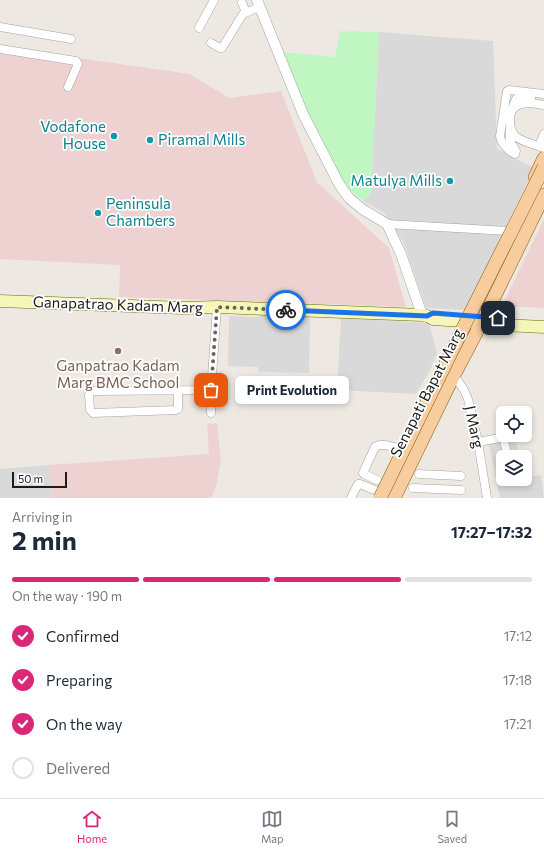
<!DOCTYPE html>
<meta charset="utf-8">
<style>
:root{--surface:#fff;--page:#f6f6f7;--text:#1f2937;--muted:#747a83;--line:#e0e1e3;--accent:#db2777}
body{margin:0;font-family:Commissioner,sans-serif;background:var(--page);color:var(--text);height:100vh;display:flex;flex-direction:column;font-size:15px;white-space:nowrap}
*{box-sizing:border-box;margin:0}
p{font-size:13px;color:var(--muted)}
.icon{flex:none;width:22px;height:22px;fill:none;stroke:currentColor;stroke-width:2;stroke-linecap:round;stroke-linejoin:round}
.map{position:relative;height:498px;overflow:hidden}
.panel{display:flex;flex-direction:column;background:var(--surface);flex:1}
.panel>*{flex:none}
.fabs{position:absolute;left:496px;top:406px;display:grid;gap:8px}
.fabs a{display:grid;place-items:center;width:36px;height:36px;border-radius:6px;background:var(--surface);box-shadow:0 2px 6px #0003;font-size:20px}
.scale{position:absolute;left:12px;bottom:10px;width:55px;box-sizing:border-box;padding-left:4px;border:2px solid #1c1c1c;border-top:0;font-size:11px;line-height:14px;white-space:nowrap;color:#1c1c1c;-webkit-text-stroke:3px #fff;paint-order:stroke}
.pin{position:absolute;display:grid;place-items:center;width:34px;height:34px;color:#fff;margin:-17px;border-radius:8px;box-shadow:0 2px 6px #0006}
.courier{position:absolute;display:grid;place-items:center;width:40px;height:40px;margin:-20px;border:3px solid #1a73e8;border-radius:50%;background:#fff;color:#222;box-shadow:0 1px 5px #0007}
.bubble{position:absolute;height:28px;border-radius:6px;background:var(--surface);box-shadow:0 2px 6px #0003;font-size:13px;font-weight:700;line-height:28px;text-align:center}
.head em{font-style:normal;font-weight:700}
.head div{display:flex;flex-direction:column-reverse}
.head{display:flex;align-items:center;justify-content:space-between;height:68px;padding:0 12px}
h1{font-size:26px;font-weight:700;line-height:30px}
.bar{display:grid;grid-template-columns:repeat(4,1fr);gap:6px 4px;align-content:center;height:48px;padding:0 12px}
.bar i{height:5px;border-radius:3px;background:var(--line)}
.bar .on{background:var(--accent)}
.bar p{grid-column:span 4}
ol{padding:0 12px;list-style:none}
li{display:flex;align-items:center;gap:12px;height:44px}
li p{margin-inline-start:auto}
li .icon{padding:4px;border-radius:50%;background:var(--accent);color:#fff;stroke-width:4}
li:last-child{color:var(--muted)}
li i{width:22px;height:22px;border:2px solid var(--line);border-radius:50%}
.menu{display:flex;justify-content:space-around;align-items:center;height:56px;border-top:1px solid var(--line);background:var(--surface);font-size:11px;color:var(--muted)}
.menu a{display:grid;justify-items:center;gap:2px}
.menu .on{color:var(--accent)}
.map>svg:first-child{display:block}
.residential{fill:#dad9d9}
.commercial{fill:#eed2d2}
.park{fill:#c0f6c2}
.lines{fill:none;stroke-linecap:round;stroke-linejoin:round}
.minor-casing{stroke:#a3a3a3;stroke-width:9}
.tertiary-casing{stroke:#a3a3a3;stroke-width:11}
.secondary-casing{stroke:#676d0a;stroke-width:13}
.primary-casing{stroke:#8d5a07;stroke-width:14}
.minor{stroke:#fff;stroke-width:8}
.tertiary{stroke:#fff;stroke-width:10}
.secondary{stroke:#f6f6b8;stroke-width:12}
.primary{stroke:#f7cc9e;stroke-width:13}
.primary-bridge-casing{stroke:#8d5a07;stroke-width:14;stroke-linecap:butt}
.primary-bridge{stroke:#f7cc9e;stroke-width:13}
.done{stroke:#656461;stroke-width:4;stroke-dasharray:0 7.2}
.route{stroke:#1a73e8;stroke-width:5}
.culture-dot{fill:#0f9aa8;stroke:#fff;stroke-width:1.5}
.education-dot{fill:#8d6e63;stroke:#fff;stroke-width:1.5}
.labels{text-anchor:middle;stroke-width:3.5;stroke-linejoin:round;paint-order:stroke}
.culture-label{font-size:15px;fill:#0d838f;stroke:#fff;text-anchor:end}
.street-label{font-size:15px;fill:#1c1c1c;stroke:#fff}
.education-label{font-size:15px;fill:#785e54;stroke:#fff}
</style>
<div class="map">
<svg width="544" height="498" viewBox="0 0 544 498">
<rect width="100%" height="100%" fill="#ede9e2"/>
<path class="residential" d="M379 32 493 41 497 149 534 168 466 310 426 308 404 243 384 213 363 201 371 193Z
M259 315 310 316 309 373 258 372V367L228 366 229 316 259 317Z
M341 318 429 323 437 353 430 370 416 394 337 390Z
M503 434V435H515L519 457H503V479H525V477L541 475 544 498H500L487 436Z
M49 465 52 498H0V469Z"/>
<path class="commercial" d="M0 47 190 74 229 98 281 91 317 182 389 248 406 307 119 297 120 265 0 259Z
M544 219V308L502 306Z
M207 423 212 424 217 423 221 460 216 487 211 498H52L49 465 209 454Z"/>
<path class="park" d="M340 31 379 32 371 193 363 201 346 187 324 152 282 52 335 57Z"/>
<g class="lines">
<defs>
<path id="minor" d="M242 3 246 12
M0 27 71 39
M199 28 214 0
M211 43 220 48H222L243 14 259 7
M0 49 76 61 78 64 68 87
M544 105C529 102 508 100 510 122 510 127 512 132 515 136 522 142 536 145 544 148
M512 109 516 99 518 98 531 99
M510 127C509 142 509 139 516 151L515 154C508 151 501 143 500 136L507 91 509 90 544 94
M539 146 544 134
M387 224 508 231 515 234
M452 374 454 375 464 390 468 399 478 442 487 498
M178 390V409L176 410 93 413 90 410 89 395 91 392 93 391 211 390
M211 413V390L217 307
M478 442 500 438 503 439 504 441 508 457
M419 474 461 476
M377 480 364 474 363 473 375 447C382 442 390 447 398 448
M413 488 461 490
M351 498 358 484H360L377 491"/>
<path id="tertiary" d="M257 0 303 114 338 182 343 190 349 198 362 209 387 224 401 254 422 315"/>
<path id="secondary" d="M0 301 184 308 217 307 422 315 427 316 433 319 463 321 481 324 544 327"/>
<path id="primary" d="M535 177 544 158
M394 498 454 375 485 316 544 195"/>
</defs>
<use href="#minor" class="minor-casing"/>
<use href="#tertiary" class="tertiary-casing"/>
<use href="#secondary" class="secondary-casing"/>
<use href="#primary" class="primary-casing"/>
<use href="#minor" class="minor"/>
<use href="#tertiary" class="tertiary"/>
<use href="#secondary" class="secondary"/>
<use href="#primary" class="primary"/>
<defs>
<path id="primary-bridge" d="M380 498 468 318 544 167"/>
</defs>
<use href="#primary-bridge" class="primary-bridge-casing"/>
<use href="#primary-bridge" class="primary-bridge"/>
</g>
<g class="lines">
<path class="done" d="M211 390 217 307 286 310"/>
<path class="route" d="M286 310 427 316 433 313 498 318"/>
</g>
<g class="culture-dot">
<circle cx="114" cy="136" r="4"/>
<circle cx="150" cy="140" r="4"/>
<circle cx="450" cy="181" r="4"/>
<circle cx="98" cy="213" r="4"/>
</g>
<circle class="education-dot" cx="118" cy="351" r="4"/>
<g class="labels">
<g class="culture-label">
<text x="106" y="132">Vodafone<tspan x="106" dy="17">House</tspan></text>
<text x="158" y="145" text-anchor="start">Piramal Mills</text>
<text x="442" y="186">Matulya Mills</text>
<text x="106" y="209" text-anchor="start">Peninsula<tspan x="106" dy="17">Chambers</tspan></text>
</g>
<g class="street-label">
<text transform="translate(118 305) rotate(2)" y="5">Ganapatrao Kadam Marg</text>
<text transform="translate(427 393) rotate(-63)" y="5">Senapati Bapat Marg</text>
<text transform="translate(474 427) rotate(78)" y="5">J Marg</text>
</g>
<g class="education-label">
<text x="118" y="371">Ganpatrao Kadam<tspan x="118" dy="17">Marg BMC School</tspan></text>
</g>
</g>
</svg>
<div class="fabs">
<a><svg class="icon" aria-label="locate" viewBox="0 0 24 24"><circle cx="12" cy="12" r="6"/><path d="M12 2v4M12 18v4M2 12h4M18 12h4"/></svg></a>
<a><svg class="icon" aria-label="layers" viewBox="0 0 24 24"><path d="M12 4l9 5-9 5-9-5zM3 14l9 5 9-5"/></svg></a>
</div>
<div class="scale">50 m</div>
<div class="pin" style="left:211px;top:390px;background:#ea580c"><svg class="icon" aria-label="bag" viewBox="0 0 24 24"><path d="M5 8h14l-1 12H6zM9 8a3 3 0 0 1 6 0"/></svg></div>
<div class="pin" style="left:498px;top:318px;background:#1f2937"><svg class="icon" aria-label="home" viewBox="0 0 24 24"><path d="M3 11l9-7 9 7M6 9v11h12V9"/></svg></div>
<div class="courier" style="left:286px;top:310px"><svg class="icon" aria-label="bike" viewBox="0 0 24 24"><circle cx="6" cy="16" r="4"/><circle cx="18" cy="16" r="4"/><path d="M6 16l4-8h5l3 8M10 8l3 8H6M13 5h3"/></svg></div>
<div class="bubble" style="left:235px;top:376px;width:114px">Print Evolution</div>
</div>
<section class="panel">
<div class="head"><div><h1>2 min</h1><p>Arriving in</p></div><em>17:27–17:32</em></div>
<div class="bar"><i class="on"></i><i class="on"></i><i class="on"></i><i></i><p>On the way · 190 m</p></div>
<ol>
<li><svg class="icon" aria-label="check" viewBox="0 0 24 24"><path d="M5 12l5 5 9-10"/></svg>Confirmed<p>17:12</p></li>
<li><svg class="icon" aria-label="check" viewBox="0 0 24 24"><path d="M5 12l5 5 9-10"/></svg>Preparing<p>17:18</p></li>
<li><svg class="icon" aria-label="check" viewBox="0 0 24 24"><path d="M5 12l5 5 9-10"/></svg>On the way<p>17:21</p></li>
<li><i></i>Delivered</li>
</ol>
</section>
<nav class="menu">
<a class="on"><svg class="icon" aria-label="home" viewBox="0 0 24 24"><path d="M3 11l9-7 9 7M6 9v11h12V9"/></svg>Home</a>
<a><svg class="icon" aria-label="map" viewBox="0 0 24 24"><path d="M3 6l6-2 6 2 6-2v14l-6 2-6-2-6 2zM9 4v14M15 6v14"/></svg>Map</a>
<a><svg class="icon" aria-label="saved" viewBox="0 0 24 24"><path d="M7 4h10v16l-5-4-5 4z"/></svg>Saved</a>
</nav>
